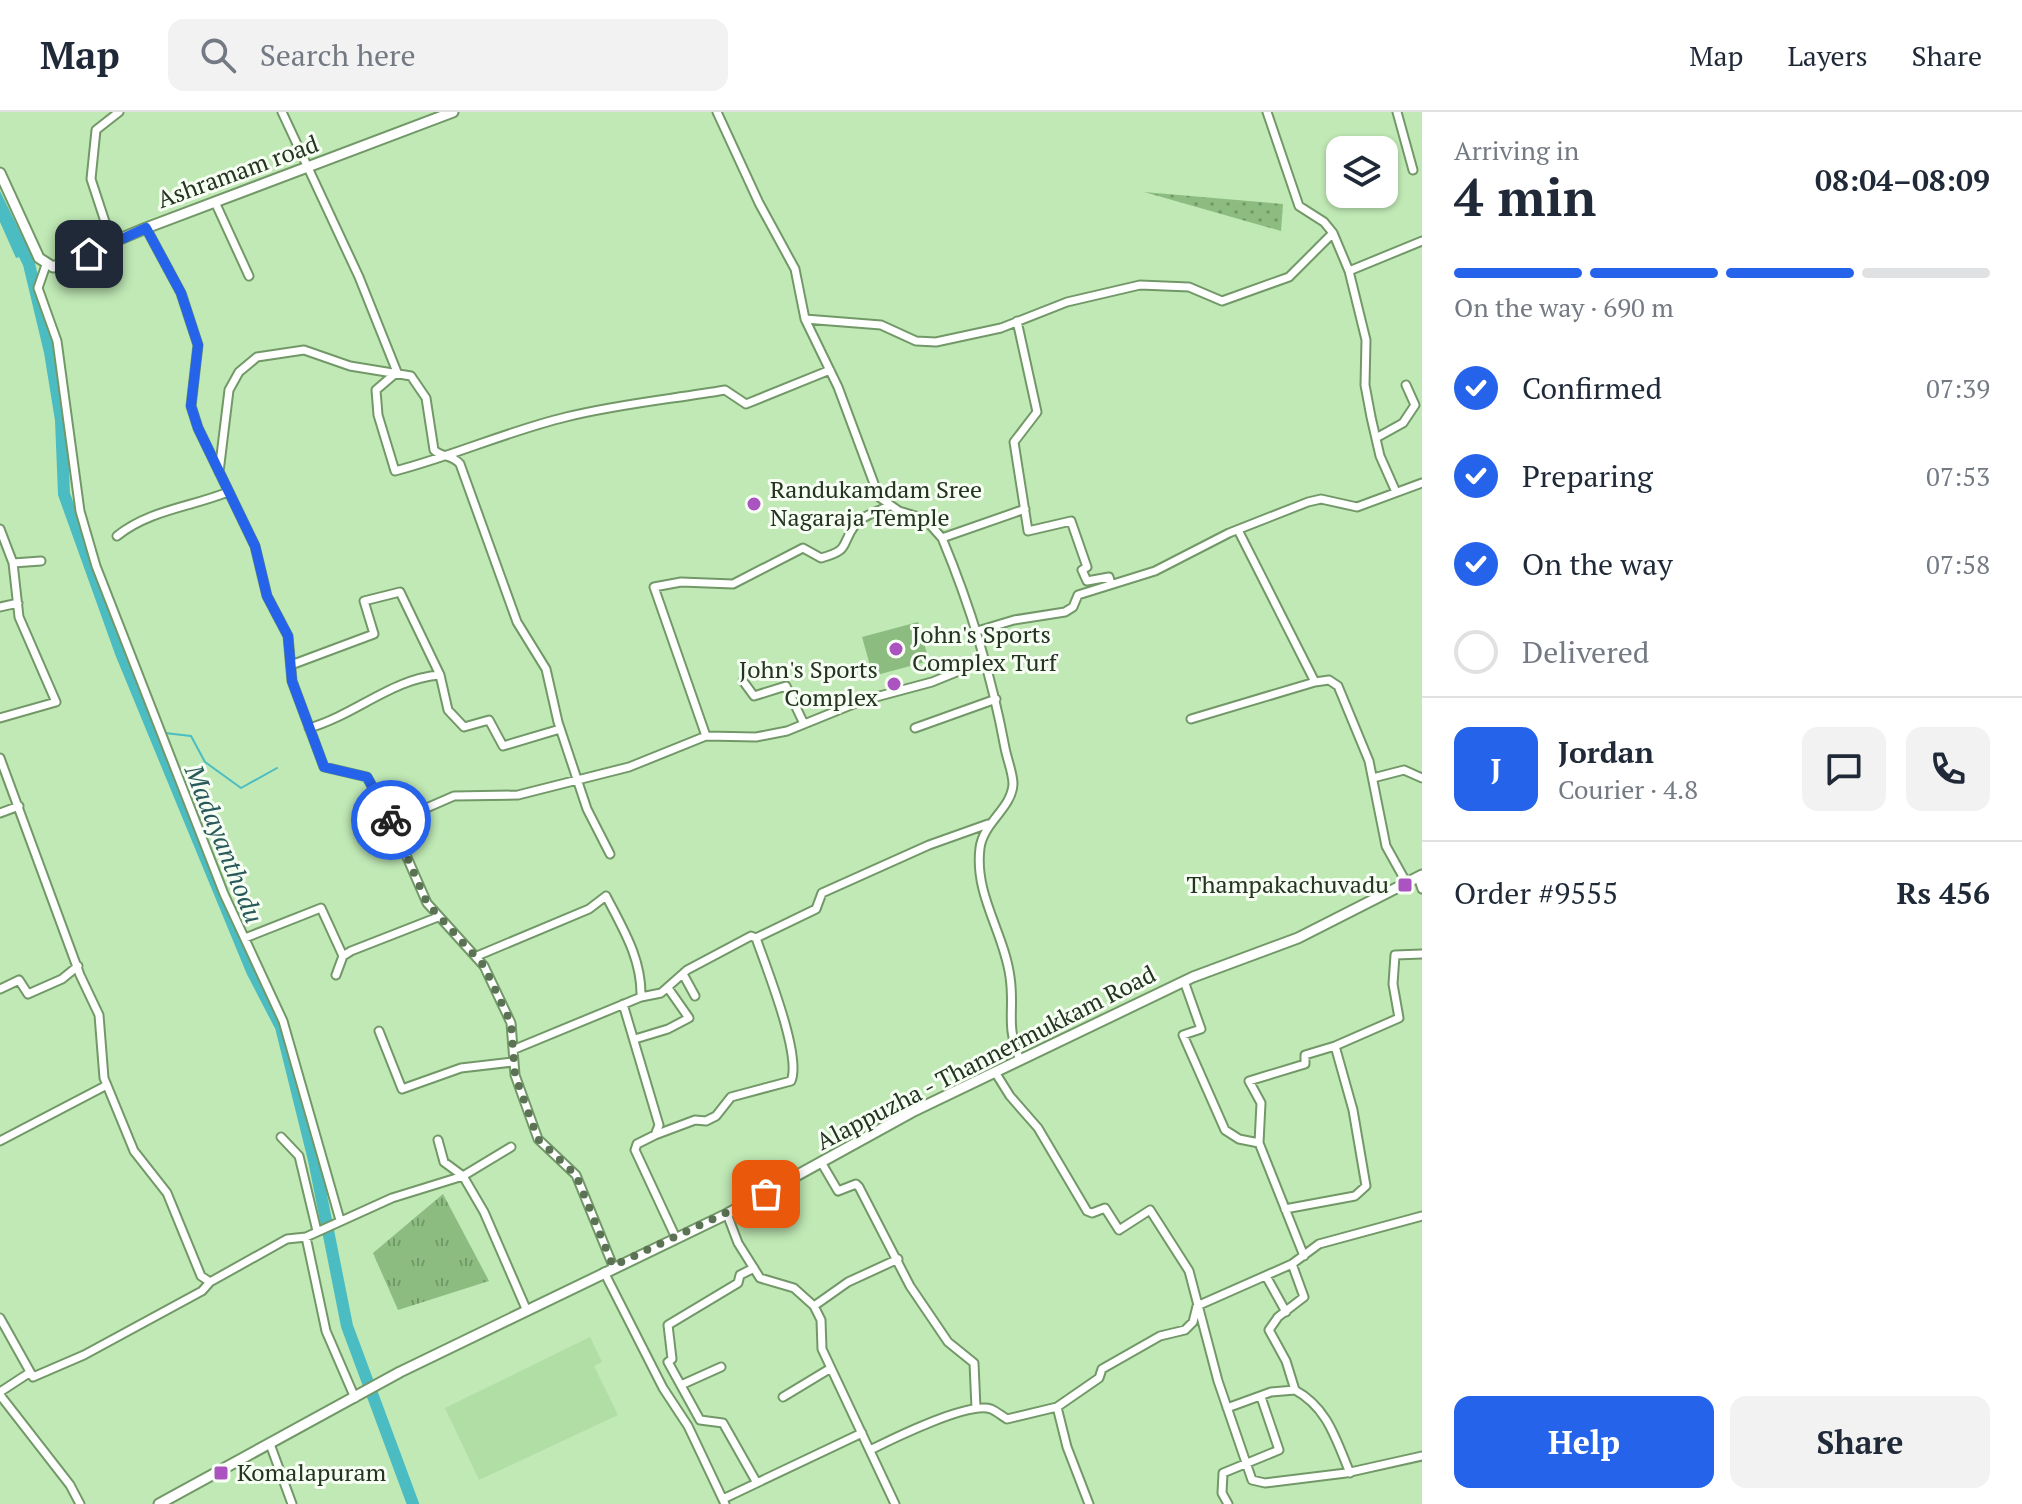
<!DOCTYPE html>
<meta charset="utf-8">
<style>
:root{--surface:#fff;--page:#f2f2f3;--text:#1f2937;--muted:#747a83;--line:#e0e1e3;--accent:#2563eb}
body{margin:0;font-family:"PT Serif",serif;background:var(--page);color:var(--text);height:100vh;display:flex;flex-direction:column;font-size:30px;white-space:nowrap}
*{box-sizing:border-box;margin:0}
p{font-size:26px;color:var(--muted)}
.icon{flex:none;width:44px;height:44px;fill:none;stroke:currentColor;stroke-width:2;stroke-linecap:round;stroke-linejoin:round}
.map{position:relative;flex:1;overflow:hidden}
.side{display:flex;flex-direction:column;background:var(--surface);width:600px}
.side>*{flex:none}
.controls{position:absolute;left:1326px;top:24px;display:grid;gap:16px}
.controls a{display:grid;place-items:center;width:72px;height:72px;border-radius:16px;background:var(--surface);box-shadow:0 2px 6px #0004;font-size:40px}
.pin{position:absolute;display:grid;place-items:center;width:68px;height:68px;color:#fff;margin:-34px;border-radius:16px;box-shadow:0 4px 12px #0006}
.courier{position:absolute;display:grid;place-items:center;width:80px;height:80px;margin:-40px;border:6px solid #2563eb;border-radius:50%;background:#fff;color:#222;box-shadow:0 2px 10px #0007}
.head em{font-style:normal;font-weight:800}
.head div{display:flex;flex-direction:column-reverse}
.head{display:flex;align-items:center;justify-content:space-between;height:136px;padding:0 32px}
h1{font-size:52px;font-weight:800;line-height:60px}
.bar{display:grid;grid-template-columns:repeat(4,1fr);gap:12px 8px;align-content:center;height:96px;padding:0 32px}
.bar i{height:10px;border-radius:6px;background:var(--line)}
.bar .selected{background:var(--accent)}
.bar p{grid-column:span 4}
.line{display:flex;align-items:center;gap:20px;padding:0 32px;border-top:2px solid var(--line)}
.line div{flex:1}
.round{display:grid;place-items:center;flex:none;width:84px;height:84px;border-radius:16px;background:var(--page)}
ol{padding:0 32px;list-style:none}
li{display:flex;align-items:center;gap:24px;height:88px}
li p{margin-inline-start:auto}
li .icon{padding:8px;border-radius:50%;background:var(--accent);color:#fff;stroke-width:4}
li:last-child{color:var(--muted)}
li i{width:44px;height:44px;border:4px solid var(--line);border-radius:50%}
.cta{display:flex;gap:16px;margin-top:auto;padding:16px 32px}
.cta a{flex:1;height:92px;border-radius:16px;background:var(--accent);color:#fff;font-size:32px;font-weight:800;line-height:92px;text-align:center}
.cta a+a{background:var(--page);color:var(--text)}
header{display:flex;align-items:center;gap:48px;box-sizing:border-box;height:112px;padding:0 40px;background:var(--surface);border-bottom:2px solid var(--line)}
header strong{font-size:38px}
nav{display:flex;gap:44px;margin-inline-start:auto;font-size:28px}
.search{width:560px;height:72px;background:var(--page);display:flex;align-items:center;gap:20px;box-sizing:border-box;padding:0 28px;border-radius:16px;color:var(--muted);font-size:30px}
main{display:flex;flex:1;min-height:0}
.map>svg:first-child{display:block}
.built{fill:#b1dea5}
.grass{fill:url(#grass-dots)}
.park{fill:url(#park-tufts)}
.garden{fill:#8cbc80}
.water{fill:#4bbcc1}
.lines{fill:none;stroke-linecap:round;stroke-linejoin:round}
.stream{stroke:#4bbcc1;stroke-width:2}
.river{stroke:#4bbcc1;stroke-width:12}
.minor-casing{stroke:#729868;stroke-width:11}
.major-casing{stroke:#729868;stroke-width:13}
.minor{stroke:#fff;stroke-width:7}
.major{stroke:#fff;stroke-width:9}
.done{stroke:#5b7354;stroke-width:8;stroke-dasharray:0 14.4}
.route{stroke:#2563eb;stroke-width:10}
.poi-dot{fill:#ab53c0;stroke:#f7fff4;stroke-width:3}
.labels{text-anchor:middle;stroke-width:6;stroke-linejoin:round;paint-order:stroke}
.street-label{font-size:24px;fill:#243420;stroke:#f7fff4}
.poi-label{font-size:24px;fill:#243420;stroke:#f7fff4;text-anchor:start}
.water-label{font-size:26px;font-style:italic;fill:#29595b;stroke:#f7fff4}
</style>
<header>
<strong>Map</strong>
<div class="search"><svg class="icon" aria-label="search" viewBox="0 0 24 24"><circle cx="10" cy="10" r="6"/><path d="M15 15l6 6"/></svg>Search here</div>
<nav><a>Map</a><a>Layers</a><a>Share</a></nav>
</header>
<main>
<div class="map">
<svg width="1422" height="1392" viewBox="0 0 1422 1392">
<defs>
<pattern id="grass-dots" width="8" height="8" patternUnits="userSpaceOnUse" patternTransform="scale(2)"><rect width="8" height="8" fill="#8cbc80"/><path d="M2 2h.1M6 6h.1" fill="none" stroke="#729a68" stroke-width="1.8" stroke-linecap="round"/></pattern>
<pattern id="park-tufts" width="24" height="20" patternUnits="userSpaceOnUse" patternTransform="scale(2)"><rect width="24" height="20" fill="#8cbc80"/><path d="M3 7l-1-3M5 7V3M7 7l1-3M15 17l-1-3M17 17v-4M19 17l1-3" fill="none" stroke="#729a68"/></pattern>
</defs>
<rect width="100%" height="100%" fill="#c0e9b5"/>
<path class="built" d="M590 1225 602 1250 594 1254 618 1303 479 1368 445 1296Z"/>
<path class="grass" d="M1144 80 1283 92 1281 119Z"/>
<path class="park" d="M443 1082 489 1169 398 1198 373 1141Z"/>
<path class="garden" d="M918 510 929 549 873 564 862 525Z"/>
<path class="water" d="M0 79 31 142 16 146 0 110Z"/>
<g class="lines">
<path class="stream" d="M165 621 191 624 205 650 241 676 277 656"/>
<path class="river" d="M18 129 29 152 50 240 61 308 64 382 121 541 252 859 281 915 314 1048 347 1214 413 1392"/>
<defs>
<path id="minor" d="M282 0 359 165 397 260 376 278 378 303 395 359C453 344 508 319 566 305 618 292 672 287 725 278L746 292 830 258
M717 0 759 91 795 157 805 207 838 275 879 385 899 399 925 407 942 426C970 493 992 566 1005 636 1007 647 1013 661 1013 672 1012 696 983 711 980 736 974 783 1004 820 1010 865 1015 899 1005 912 1020 948
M1267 0 1299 94 1324 110 1333 121 1349 159 1366 228 1365 273 1371 305 1380 344 1396 380
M1397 0 1413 58
M215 90 249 164
M146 116 181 181 198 233 191 294 198 316 255 434 267 484 288 524 292 569 324 655 367 665 392 711 454 684 518 683 629 655 706 624 756 625 787 619 861 589 932 570 984 549
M112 131 91 67 96 18 119 0
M46 153 38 176 57 229 80 399 96 454 224 782 283 909 340 1108
M1349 159 1422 129
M805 207 881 213 916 229 936 230 1001 216 1067 190 1140 173 1189 175 1222 189 1289 165 1333 121
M1017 209 1037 300 1014 330 1028 419 1071 409 1087 455 1082 458 1087 469 1109 465 1111 472
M1376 326 1403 311 1415 293 1406 273
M219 360 229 278 239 260 257 245 304 238 350 254 411 264 426 286 434 338C442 346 452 342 460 352L517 510 546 557 558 610 587 697 610 742
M0 417 13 451 19 505 56 590 0 606
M1238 418 1315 570 1329 568 1338 574 1369 649 1386 734 1406 770
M117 424C149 398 191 395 228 380
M942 426 1025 397
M13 451 41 449
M0 495 18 491
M974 520 1014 508 1065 500 1073 495 1078 483 1155 459 1229 421 1308 390 1321 387 1357 395 1422 371
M291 553 374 522 364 489 400 480 440 563 448 598 464 615 489 608 503 634 560 617
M743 569 754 584 786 574 804 612
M1191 607 1315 570
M309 616C355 603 393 566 440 563
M915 616 996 587
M706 624 654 475 681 470 733 472 803 436 821 446C851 438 840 433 855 413 861 404 879 399 889 394
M0 646 80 863 99 903 104 966 134 1039 167 1081 201 1164 210 1170 287 1127 306 1125 326 1219 355 1286
M1373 666 1404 658 1422 666
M0 701 19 694
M392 711 427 791 484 854 511 911 515 963 538 1027 576 1063 613 1154
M1418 765 1422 777
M245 826 321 796 343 844
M756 826 816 797 822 781 929 733 988 712
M477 844 589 797 606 784C623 817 642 847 641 885
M683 862 695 884
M336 863 343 844 351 839 438 805
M1184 869 1201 917 1183 923 1225 1018 1239 1027 1259 1031
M0 877 19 868 28 882 62 867 78 854
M623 892 659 1013 655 1023 637 1032 635 1038 676 1126
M379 919 402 977 461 956 513 950
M635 927 668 917 689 906 668 876
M515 937 641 885 661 881 687 858 751 824 756 826C766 855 802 944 791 969L731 985 716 1004 706 1009 695 1008 655 1023
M995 960 1010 984 1038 1016 1087 1099 1092 1101 1105 1096 1119 1118 1150 1098 1189 1159 1218 1269 1252 1368 1265 1371 1346 1361 1422 1344
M281 1025 299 1044 317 1119
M438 1028 444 1050 463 1064 511 1035
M0 1029 107 973
M821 1050 838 1079 856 1072 859 1075 910 1174 948 1230 974 1251 976 1296
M1285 1097 1355 1084 1366 1074 1353 998 1335 934 1399 906 1393 872 1395 843 1422 842
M727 1102 738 1131 760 1166 794 1176 814 1194 821 1208 822 1237 895 1392
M306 1125 392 1086 463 1064 484 1100 527 1199
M1304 1144 1259 1031 1261 991 1249 969 1305 952V943L1335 934
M1292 1152 1304 1185 1278 1205 1269 1218 1286 1249 1295 1278C1328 1296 1336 1328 1350 1361
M754 1156 740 1163 738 1171 668 1213 672 1247 668 1250 700 1308 723 1311 757 1371
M604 1160 663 1276 688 1314 725 1392
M1266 1164 1286 1200
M814 1194 848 1170 898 1147
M0 1206 33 1265 84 1243 202 1179 210 1170
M681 1273 721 1255
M0 1280 29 1261
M0 1283 70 1373 80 1392
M783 1285 831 1256
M1057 1295 1099 1266 1102 1257 1160 1224 1185 1218 1193 1210 1197 1194 1292 1152 1319 1132 1422 1104
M1227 1296 1271 1280 1295 1278
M270 1332 292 1392
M870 1338C892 1327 969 1289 991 1297 996 1299 1002 1304 1007 1307L1057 1295 1067 1335 1089 1392
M723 1387 862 1321
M1228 1392 1222 1381 1223 1361 1279 1338 1261 1285"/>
<path id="major" d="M0 61 39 146 53 155 146 116 453 0
M159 1392 400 1260 727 1102 912 1000 1193 865 1298 826 1422 763"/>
</defs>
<use href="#minor" class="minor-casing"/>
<use href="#major" class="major-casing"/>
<use href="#minor" class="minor"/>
<use href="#major" class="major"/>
</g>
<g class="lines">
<path class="done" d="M391 708 427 791 484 854 511 911 515 963 538 1027 576 1063 613 1154 766 1082"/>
<path class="route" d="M89 142 146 116 181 181 198 233 191 294 198 316 255 434 267 484 288 524 292 569 324 655 367 665 391 708"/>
</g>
<g class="poi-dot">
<circle cx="754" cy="392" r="8"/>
<circle cx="896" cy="537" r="8"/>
<circle cx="894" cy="572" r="8"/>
<rect x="1397" y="765" width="16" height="16" rx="4"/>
<rect x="213" y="1353" width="16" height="16" rx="4"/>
</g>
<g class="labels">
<g class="street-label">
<text transform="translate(238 60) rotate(-20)" y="8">Ashramam road</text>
<text transform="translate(986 946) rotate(-27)" y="8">Alappuzha - Thannermukkam Road</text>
</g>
<g class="poi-label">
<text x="770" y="386">Randukamdam Sree<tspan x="770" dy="28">Nagaraja Temple</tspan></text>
<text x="912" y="531">John's Sports<tspan x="912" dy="28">Complex Turf</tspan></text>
<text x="878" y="566" text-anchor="end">John's Sports<tspan x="878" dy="28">Complex</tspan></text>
<text x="1389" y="781" text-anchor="end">Thampakachuvadu</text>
<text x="237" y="1369">Komalapuram</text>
</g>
<g class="water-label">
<text transform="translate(224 732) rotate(68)" y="9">Madayanthodu</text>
</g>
</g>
</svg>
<div class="controls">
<a><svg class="icon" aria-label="layers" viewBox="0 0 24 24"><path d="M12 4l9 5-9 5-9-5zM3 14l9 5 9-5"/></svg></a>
</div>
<div class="pin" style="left:766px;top:1082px;background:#ea580c"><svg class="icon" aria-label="bag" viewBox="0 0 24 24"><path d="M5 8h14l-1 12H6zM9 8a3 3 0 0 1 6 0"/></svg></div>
<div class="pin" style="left:89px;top:142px;background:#1f2937"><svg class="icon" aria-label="home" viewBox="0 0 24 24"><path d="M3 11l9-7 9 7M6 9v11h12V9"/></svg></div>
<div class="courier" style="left:391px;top:708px"><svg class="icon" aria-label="bike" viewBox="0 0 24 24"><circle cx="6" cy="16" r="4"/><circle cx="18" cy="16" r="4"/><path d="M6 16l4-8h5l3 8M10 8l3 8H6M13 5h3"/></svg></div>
</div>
<section class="side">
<div class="head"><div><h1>4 min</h1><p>Arriving in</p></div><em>08:04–08:09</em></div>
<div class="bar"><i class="selected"></i><i class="selected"></i><i class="selected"></i><i></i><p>On the way · 690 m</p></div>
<ol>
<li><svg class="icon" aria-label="check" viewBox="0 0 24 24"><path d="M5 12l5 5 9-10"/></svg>Confirmed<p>07:39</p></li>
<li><svg class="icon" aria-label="check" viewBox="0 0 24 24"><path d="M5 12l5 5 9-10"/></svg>Preparing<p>07:53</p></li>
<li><svg class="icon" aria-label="check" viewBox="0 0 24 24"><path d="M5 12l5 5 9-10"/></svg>On the way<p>07:58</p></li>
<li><i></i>Delivered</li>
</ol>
<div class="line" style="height:144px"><b class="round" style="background:var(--accent);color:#fff">J</b><div><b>Jordan</b><p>Courier · 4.8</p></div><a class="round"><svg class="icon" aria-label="chat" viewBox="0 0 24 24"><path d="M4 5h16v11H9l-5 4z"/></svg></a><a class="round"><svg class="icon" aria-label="phone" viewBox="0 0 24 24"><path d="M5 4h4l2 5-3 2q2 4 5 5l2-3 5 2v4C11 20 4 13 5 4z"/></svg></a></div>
<div class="line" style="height:104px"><div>Order #9555</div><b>Rs 456</b></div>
<div class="cta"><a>Help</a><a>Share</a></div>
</section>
</main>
